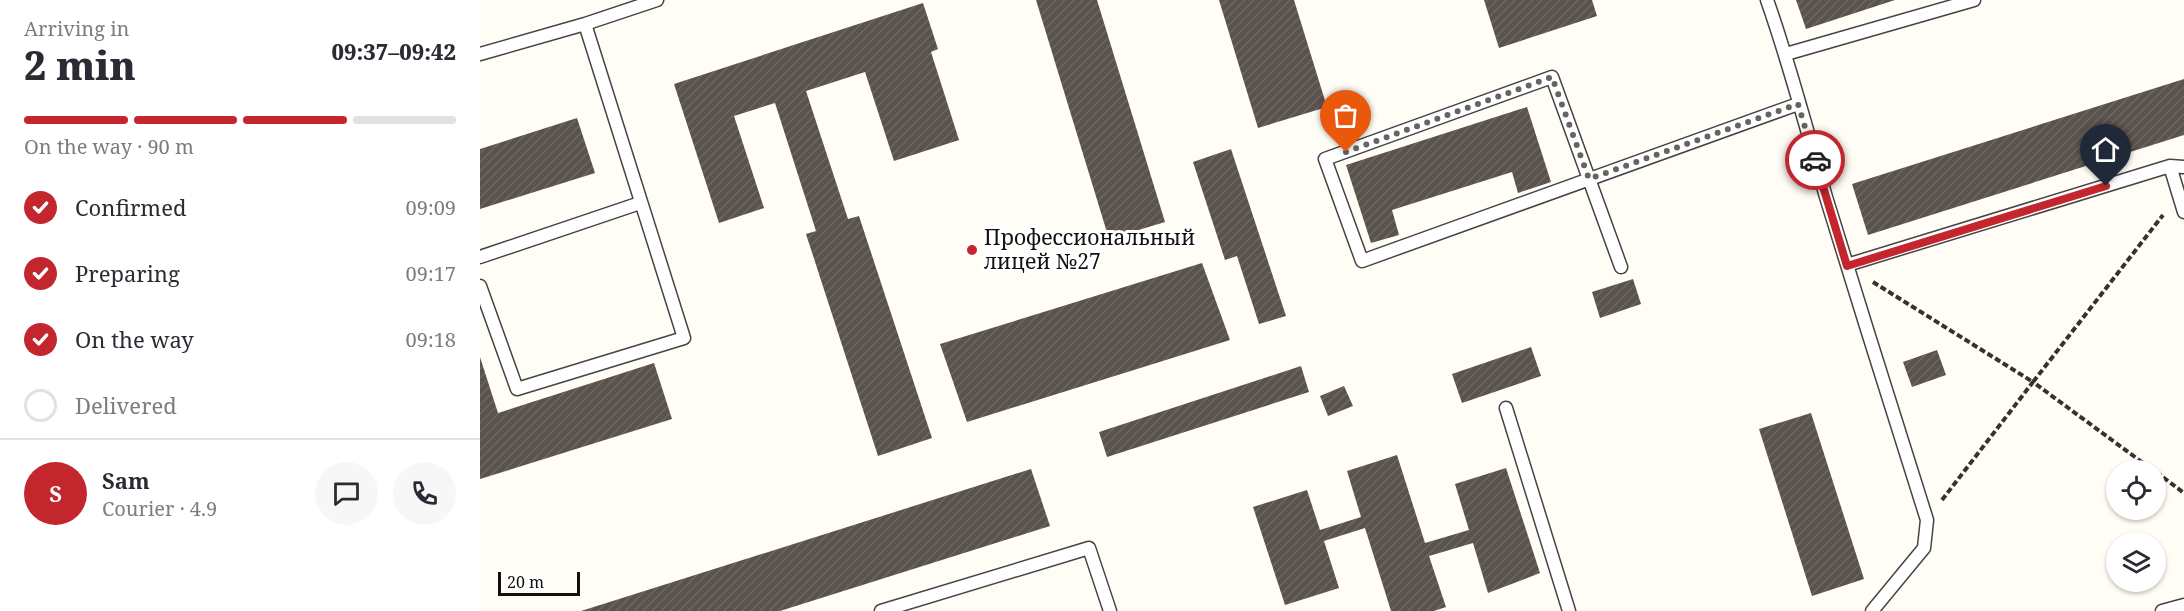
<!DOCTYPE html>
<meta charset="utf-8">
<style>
:root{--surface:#fff;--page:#f7f7f7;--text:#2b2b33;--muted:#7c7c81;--line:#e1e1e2;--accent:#c4262e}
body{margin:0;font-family:"Noto Serif",serif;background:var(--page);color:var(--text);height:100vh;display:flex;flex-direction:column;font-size:22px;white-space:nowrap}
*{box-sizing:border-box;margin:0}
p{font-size:20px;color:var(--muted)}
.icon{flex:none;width:33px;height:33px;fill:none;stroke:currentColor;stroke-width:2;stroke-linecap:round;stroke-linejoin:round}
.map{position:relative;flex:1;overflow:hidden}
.panel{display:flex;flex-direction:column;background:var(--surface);width:480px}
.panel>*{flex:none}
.controls{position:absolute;left:1626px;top:460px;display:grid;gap:12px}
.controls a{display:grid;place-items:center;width:60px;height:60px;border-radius:50%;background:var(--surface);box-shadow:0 2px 4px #0004;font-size:30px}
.scale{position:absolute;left:18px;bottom:15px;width:82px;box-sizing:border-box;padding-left:6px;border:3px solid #111;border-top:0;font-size:16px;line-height:21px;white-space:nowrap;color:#111;-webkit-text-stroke:4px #fff;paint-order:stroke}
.pin{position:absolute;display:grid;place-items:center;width:51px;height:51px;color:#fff;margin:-62px -26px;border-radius:50% 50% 50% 0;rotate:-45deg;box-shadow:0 0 6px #0007}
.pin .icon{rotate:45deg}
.courier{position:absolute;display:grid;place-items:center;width:60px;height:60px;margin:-30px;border:4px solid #c4262e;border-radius:50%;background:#fff;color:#222;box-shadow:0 2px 8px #0007}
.headline em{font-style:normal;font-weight:800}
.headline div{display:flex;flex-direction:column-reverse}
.headline{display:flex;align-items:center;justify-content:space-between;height:102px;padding:0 24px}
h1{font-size:39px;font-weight:800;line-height:45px}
.bar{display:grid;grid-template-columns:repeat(4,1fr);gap:9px 6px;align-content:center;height:72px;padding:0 24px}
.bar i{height:8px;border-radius:4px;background:var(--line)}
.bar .current{background:var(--accent)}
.bar p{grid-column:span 4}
.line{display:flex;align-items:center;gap:15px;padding:0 24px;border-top:2px solid var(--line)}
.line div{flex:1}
.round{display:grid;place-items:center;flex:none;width:63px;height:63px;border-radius:32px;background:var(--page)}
ol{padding:0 24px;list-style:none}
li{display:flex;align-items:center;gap:18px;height:66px}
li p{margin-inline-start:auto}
li .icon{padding:6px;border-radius:50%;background:var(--accent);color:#fff;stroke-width:4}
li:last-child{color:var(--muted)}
li i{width:33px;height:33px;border:3px solid var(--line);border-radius:50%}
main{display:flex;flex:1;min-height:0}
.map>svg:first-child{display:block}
.building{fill:url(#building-hatch)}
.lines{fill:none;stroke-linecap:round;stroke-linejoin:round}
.lane-casing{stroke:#444;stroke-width:15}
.path{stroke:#333;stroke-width:4;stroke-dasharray:6 3;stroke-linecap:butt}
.lane{stroke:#fff;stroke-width:12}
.done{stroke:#646461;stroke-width:6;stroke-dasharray:0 10.8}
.route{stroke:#c4262e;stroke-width:8}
.poi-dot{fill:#c4262e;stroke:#fff;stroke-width:2}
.labels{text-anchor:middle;stroke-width:6;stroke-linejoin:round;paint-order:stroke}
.poi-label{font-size:21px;fill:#111;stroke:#fff;text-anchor:start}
</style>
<main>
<section class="panel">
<div class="headline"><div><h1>2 min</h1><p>Arriving in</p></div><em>09:37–09:42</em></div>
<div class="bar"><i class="current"></i><i class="current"></i><i class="current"></i><i></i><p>On the way · 90 m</p></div>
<ol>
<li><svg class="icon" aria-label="check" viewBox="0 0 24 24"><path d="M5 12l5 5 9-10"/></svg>Confirmed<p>09:09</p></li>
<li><svg class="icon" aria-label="check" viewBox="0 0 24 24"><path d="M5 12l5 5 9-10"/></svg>Preparing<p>09:17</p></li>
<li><svg class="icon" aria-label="check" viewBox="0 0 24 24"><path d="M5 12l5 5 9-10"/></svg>On the way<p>09:18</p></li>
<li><i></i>Delivered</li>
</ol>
<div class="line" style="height:108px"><b class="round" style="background:var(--accent);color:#fff">S</b><div><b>Sam</b><p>Courier · 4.9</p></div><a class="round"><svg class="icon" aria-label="chat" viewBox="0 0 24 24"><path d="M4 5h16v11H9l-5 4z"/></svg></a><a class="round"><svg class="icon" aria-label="phone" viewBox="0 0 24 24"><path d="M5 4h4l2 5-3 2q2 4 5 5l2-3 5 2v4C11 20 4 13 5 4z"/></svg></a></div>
</section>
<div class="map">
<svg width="1704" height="611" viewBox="0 0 1704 611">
<defs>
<pattern id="building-hatch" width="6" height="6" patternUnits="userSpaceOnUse" patternTransform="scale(1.5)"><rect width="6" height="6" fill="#5a524d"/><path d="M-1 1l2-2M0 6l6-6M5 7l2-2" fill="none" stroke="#6d6662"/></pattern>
</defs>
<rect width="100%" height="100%" fill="#fffdf5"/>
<path class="building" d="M556 0H617L685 222 629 239Z
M739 0H814L847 107 778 128Z
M1004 0H1112L1117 16 1019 48Z
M1316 0H1415L1326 29Z
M443 3 458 49 451 52 479 140 414 161 385 72 326 91 368 219 379 216 452 438 398 456 326 234 336 231 295 103 254 116 284 208 239 223 194 84Z
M1704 79V135L1388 235 1372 184Z
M1047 107 1071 182 1038 193 1032 172 912 210 919 235 891 243 866 165Z
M97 118 115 173 0 209V149Z
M751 149 806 316 779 324 757 256 745 260 713 162Z
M722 263 750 340 487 422 460 344Z
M1153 279 1161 304 1120 318 1112 292Z
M1051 347 1061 376 982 403 972 374Z
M1457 350 1466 375 1432 387 1423 362Z
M0 357 18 413 174 363 192 419 0 479Z
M821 366 829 392 627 457 619 432Z
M864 386 873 406 848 416 840 396Z
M1331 413 1384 579 1332 596 1279 429Z
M917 455 945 543 989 530 975 484 1026 468 1060 573 1008 593 993 543 949 556 966 607 954 611H911L885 528 844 541 859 588 805 605 773 507 827 490 840 530 881 517 867 471Z
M551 469 570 526 300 611H101Z"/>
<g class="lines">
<defs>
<path id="lane" d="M1287 0C1310 65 1327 131 1346 197 1379 305 1413 412 1447 520L1444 548 1392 611
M0 54 105 24 177 0
M1306 54 1494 0
M1690 166 1704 212
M0 257 160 203
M1367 265 1690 166 1704 167
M1141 267 1072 77 845 159 882 261 1318 104
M0 286 37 389 204 338 105 24
M1026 408 1089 611
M401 611 609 548 630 611
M1682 611 1704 605"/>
</defs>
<use href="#lane" class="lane-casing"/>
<path class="path" d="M1393 282 1553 382 1683 215
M1676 472 1704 493
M1462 500 1553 382 1674 471"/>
<use href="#lane" class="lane"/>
</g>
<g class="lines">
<path class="done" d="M866 152 1072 77 1109 179 1318 104 1335 160"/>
<path class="route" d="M1335 160 1367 266 1626 186"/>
</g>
<circle class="poi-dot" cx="492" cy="250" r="6"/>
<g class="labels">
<g class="poi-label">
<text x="504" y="245">Профессиональный<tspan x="504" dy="24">лицей №27</tspan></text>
</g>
</g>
</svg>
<div class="controls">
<a><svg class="icon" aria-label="locate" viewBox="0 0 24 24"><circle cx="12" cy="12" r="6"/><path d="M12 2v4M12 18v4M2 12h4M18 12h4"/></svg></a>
<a><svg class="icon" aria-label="layers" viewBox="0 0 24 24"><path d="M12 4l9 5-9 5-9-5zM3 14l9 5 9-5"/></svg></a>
</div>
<div class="scale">20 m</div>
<div class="pin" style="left:866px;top:152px;background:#ea580c"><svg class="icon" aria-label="bag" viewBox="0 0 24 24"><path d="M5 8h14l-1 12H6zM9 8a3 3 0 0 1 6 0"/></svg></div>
<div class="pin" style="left:1626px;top:186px;background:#1f2937"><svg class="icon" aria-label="home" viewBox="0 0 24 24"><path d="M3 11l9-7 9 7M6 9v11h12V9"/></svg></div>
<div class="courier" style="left:1335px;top:160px"><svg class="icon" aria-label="car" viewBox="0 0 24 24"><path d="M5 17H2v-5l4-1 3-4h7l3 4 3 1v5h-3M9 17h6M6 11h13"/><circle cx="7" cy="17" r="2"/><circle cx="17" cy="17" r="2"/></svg></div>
</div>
</main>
